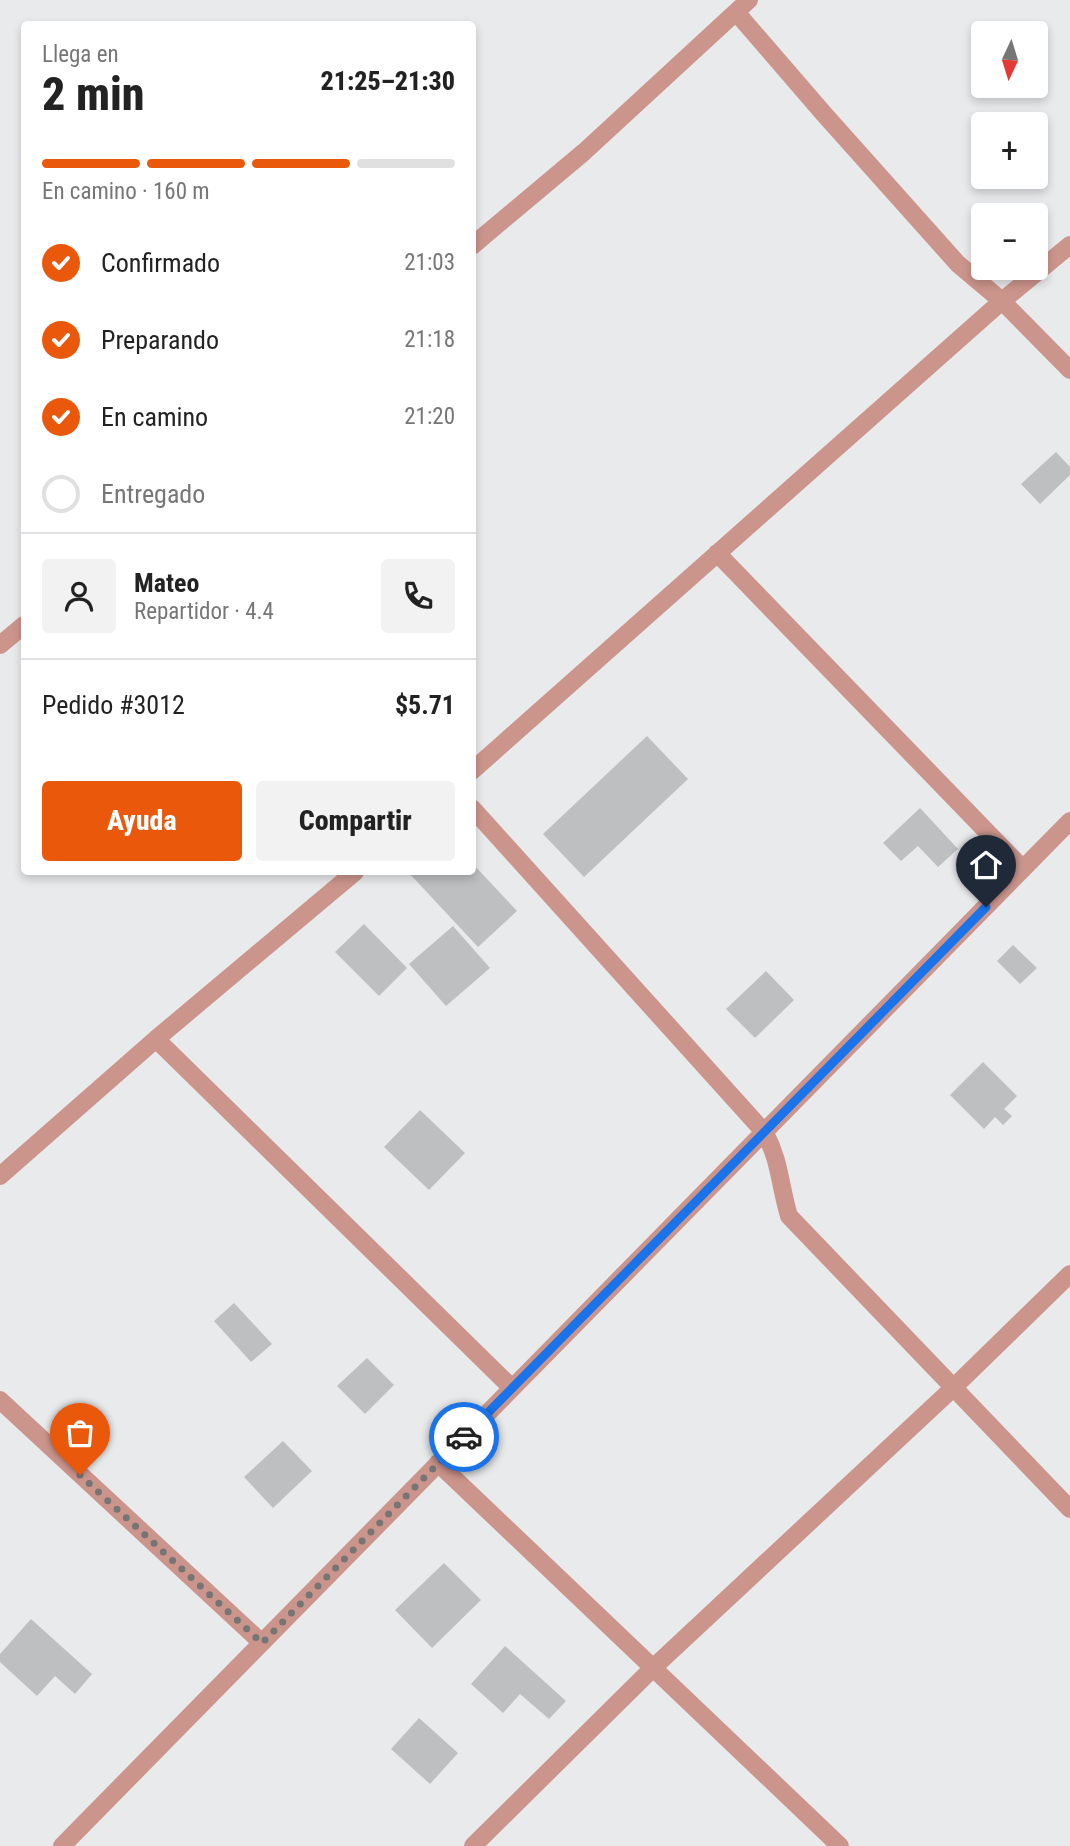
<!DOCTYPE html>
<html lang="es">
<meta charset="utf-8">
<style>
:root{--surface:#fff;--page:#f2f2f2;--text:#222;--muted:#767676;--line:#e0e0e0;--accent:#ea580c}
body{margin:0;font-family:"Roboto Condensed",sans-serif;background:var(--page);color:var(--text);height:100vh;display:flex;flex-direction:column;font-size:26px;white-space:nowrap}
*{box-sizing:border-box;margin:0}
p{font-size:23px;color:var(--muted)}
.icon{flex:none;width:38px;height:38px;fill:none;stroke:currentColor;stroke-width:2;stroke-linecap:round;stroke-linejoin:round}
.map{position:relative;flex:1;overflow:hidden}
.details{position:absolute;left:21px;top:21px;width:455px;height:854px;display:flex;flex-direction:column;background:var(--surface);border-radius:7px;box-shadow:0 4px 10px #0003}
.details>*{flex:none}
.needle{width:46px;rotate:184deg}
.fabs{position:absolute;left:971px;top:21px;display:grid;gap:14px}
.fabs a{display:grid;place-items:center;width:77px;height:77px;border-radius:7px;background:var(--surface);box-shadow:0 4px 10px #0003;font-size:35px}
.pin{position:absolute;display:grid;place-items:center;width:60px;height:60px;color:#fff;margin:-72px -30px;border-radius:50% 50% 50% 0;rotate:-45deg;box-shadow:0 0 7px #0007}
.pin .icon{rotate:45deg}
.courier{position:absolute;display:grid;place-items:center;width:70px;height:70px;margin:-35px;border:5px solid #1a73e8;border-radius:50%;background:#fff;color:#222;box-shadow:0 2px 9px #0007}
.headline em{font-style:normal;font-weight:800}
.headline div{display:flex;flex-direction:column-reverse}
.headline{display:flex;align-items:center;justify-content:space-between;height:119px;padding:0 21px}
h1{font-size:46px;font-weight:800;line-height:52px}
.bar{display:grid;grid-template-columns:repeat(4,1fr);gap:10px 7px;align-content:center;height:84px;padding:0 21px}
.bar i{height:9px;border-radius:5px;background:var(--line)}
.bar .current{background:var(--accent)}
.bar p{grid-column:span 4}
.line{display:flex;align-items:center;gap:18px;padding:0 21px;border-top:2px solid var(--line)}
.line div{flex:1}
.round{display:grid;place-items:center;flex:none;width:74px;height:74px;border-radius:7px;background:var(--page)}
ol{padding:0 21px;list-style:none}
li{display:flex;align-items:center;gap:21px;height:77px}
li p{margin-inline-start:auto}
li .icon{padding:7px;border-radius:50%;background:var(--accent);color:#fff;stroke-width:4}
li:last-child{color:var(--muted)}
li i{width:38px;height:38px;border:4px solid var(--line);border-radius:50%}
.button{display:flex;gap:14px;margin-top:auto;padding:14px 21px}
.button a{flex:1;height:80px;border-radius:7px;background:var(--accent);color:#fff;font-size:28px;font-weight:800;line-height:80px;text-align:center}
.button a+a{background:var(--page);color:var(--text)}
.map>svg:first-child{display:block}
.building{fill:#bdbfc0}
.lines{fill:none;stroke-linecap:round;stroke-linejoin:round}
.minor{stroke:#cc958c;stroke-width:18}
.done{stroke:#757576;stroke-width:7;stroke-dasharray:0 12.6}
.route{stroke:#1a73e8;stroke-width:9}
</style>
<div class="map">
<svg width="1070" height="1846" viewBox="0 0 1070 1846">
<rect width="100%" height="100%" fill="#e9eaec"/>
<path class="building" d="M1056 452 1070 467V475L1040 504 1021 484Z
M647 736 688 779 584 877 543 834Z
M920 808 958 849 938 867 918 846 901 861 883 843Z
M472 863 517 911 478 947 408 872H472Z
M364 924 407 968 379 996 335 952Z
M453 926 490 968 446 1006 409 964Z
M1013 945 1037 968 1020 984 997 961Z
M766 971 794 1000 755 1038 726 1009Z
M983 1062 1017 1096 1004 1109 1012 1116 1003 1125 995 1117 984 1129 950 1095Z
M420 1110 465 1153 429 1190 384 1147Z
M234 1303 272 1344 251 1362 214 1321Z
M367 1358 394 1385 365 1414 337 1386Z
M283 1441 312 1471 273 1508 244 1477Z
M444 1563 481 1600 432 1648 395 1610Z
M31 1619 92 1674 75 1694 55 1676 37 1696 0 1662V1654Z
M505 1646 566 1701 549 1719 520 1694 503 1713 471 1684Z
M419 1718 458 1753 430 1784 391 1749Z"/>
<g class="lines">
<path class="minor" d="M736 12 824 114 958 264 1002 301 1070 370
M472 246 584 152 749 0
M717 553 1023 869
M0 645 24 625
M472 771 1002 301 1070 245
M472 808 765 1133C780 1161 780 1186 789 1216L1070 1509
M156 1039 512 1388
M0 1176 156 1039 355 872
M0 1400 262 1643
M438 1463 840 1846
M62 1846 1070 821
M473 1846 654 1667 952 1389 1070 1274"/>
</g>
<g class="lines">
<path class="done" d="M80 1475 262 1643 464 1437"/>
<path class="route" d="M464 1437 986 907"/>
</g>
</svg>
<div class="fabs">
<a><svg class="needle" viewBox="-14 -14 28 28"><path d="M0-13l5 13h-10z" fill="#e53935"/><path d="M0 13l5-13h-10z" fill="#767676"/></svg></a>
<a>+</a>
<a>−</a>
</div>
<div class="pin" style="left:80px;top:1475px;background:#ea580c"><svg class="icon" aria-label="bag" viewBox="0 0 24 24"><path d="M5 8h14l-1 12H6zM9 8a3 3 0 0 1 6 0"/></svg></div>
<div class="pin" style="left:986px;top:907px;background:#1f2937"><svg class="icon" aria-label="home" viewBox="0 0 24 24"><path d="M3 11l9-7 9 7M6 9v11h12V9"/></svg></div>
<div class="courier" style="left:464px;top:1437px"><svg class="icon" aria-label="car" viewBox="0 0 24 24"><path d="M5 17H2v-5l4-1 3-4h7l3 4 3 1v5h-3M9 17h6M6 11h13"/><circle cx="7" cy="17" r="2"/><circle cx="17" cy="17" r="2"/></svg></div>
<section class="details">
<div class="headline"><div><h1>2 min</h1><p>Llega en</p></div><em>21:25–21:30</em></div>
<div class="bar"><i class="current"></i><i class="current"></i><i class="current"></i><i></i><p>En camino · 160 m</p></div>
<ol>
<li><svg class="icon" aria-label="check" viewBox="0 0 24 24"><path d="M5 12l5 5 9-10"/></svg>Confirmado<p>21:03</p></li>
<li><svg class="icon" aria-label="check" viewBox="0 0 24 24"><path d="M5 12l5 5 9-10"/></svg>Preparando<p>21:18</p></li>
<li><svg class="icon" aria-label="check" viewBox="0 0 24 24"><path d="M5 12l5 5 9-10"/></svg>En camino<p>21:20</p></li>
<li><i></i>Entregado</li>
</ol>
<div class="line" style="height:126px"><a class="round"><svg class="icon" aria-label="person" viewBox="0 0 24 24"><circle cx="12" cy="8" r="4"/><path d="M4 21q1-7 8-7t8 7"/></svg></a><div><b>Mateo</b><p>Repartidor · 4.4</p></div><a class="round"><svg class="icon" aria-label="phone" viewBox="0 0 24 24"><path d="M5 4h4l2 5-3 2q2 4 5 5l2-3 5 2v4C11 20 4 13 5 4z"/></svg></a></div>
<div class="line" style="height:91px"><div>Pedido #3012</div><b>$5.71</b></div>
<div class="button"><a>Ayuda</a><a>Compartir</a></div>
</section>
</div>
